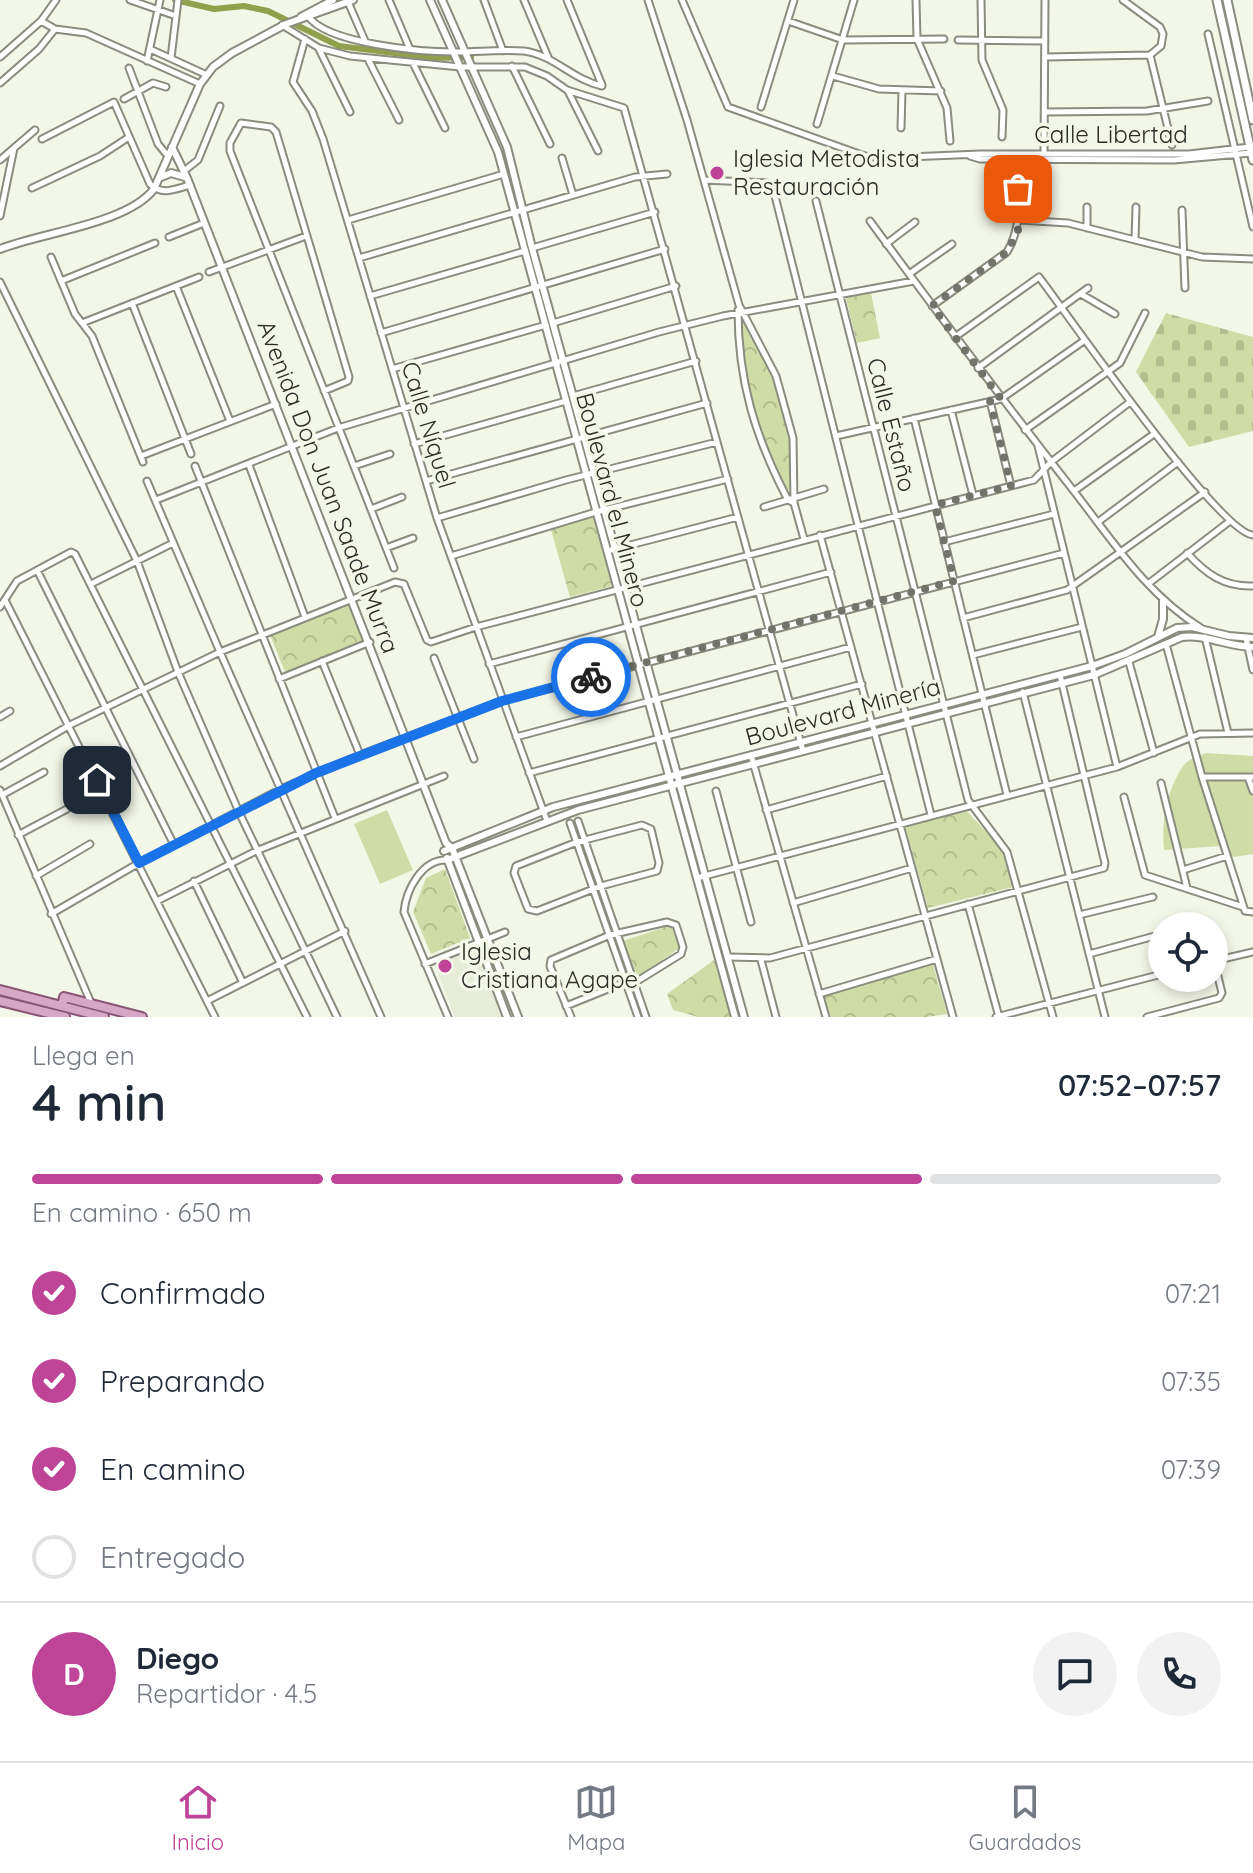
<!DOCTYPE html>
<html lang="es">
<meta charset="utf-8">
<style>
:root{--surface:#fff;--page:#f2f2f3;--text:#1f2937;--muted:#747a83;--line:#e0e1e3;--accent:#be4497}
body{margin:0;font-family:Quicksand,sans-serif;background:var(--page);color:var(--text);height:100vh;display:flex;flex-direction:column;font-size:30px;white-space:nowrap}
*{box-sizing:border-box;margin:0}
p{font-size:26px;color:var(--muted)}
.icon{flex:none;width:44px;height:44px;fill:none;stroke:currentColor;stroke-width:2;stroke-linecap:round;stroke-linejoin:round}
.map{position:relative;height:1017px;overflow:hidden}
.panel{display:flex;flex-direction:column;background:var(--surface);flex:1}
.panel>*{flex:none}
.tools{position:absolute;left:1148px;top:912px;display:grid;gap:16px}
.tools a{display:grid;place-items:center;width:80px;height:80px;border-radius:50%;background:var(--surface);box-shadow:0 4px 12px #0003;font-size:40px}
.pin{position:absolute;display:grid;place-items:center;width:68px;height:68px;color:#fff;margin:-34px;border-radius:16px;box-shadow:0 4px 12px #0006}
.courier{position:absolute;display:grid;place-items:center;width:80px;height:80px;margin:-40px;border:6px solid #1a73e8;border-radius:50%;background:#fff;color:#222;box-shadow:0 2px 10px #0007}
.head em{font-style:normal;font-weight:600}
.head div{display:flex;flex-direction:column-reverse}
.head{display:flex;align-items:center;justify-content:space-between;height:136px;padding:0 32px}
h1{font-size:52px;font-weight:600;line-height:60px}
.bar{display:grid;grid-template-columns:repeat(4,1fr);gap:12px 8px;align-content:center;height:96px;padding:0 32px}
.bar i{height:10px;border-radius:6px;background:var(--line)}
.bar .on{background:var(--accent)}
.bar p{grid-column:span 4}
.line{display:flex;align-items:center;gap:20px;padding:0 32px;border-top:2px solid var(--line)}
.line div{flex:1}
.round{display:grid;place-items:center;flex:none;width:84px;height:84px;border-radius:42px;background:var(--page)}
ol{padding:0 32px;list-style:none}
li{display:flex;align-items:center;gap:24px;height:88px}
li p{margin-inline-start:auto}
li .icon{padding:8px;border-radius:50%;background:var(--accent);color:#fff;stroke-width:4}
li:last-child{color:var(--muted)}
li i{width:44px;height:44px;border:4px solid var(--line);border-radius:50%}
.menu{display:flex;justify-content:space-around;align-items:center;height:112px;border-top:2px solid var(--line);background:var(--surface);font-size:22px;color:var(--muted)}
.menu a{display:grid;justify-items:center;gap:4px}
.menu .on{color:var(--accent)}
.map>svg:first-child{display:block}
.built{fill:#e7ecd6}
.cemetery{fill:url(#cemetery-stones)}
.park{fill:url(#park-crowns)}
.pitch{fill:#d0dca5}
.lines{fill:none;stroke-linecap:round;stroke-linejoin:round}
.canal{stroke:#91a04d;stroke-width:6}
.minor-casing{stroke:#898c7f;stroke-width:9}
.tertiary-casing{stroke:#898c7f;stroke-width:10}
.secondary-casing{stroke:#898c7f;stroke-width:11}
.primary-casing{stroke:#8a5676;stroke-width:12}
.minor{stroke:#fff;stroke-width:5}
.tertiary{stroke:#fff;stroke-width:6}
.secondary{stroke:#fff;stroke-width:7}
.primary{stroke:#d7a7c6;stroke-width:8}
.done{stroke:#72746b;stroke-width:8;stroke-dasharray:0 14.4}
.route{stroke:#1a73e8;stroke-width:10}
.poi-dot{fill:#be4497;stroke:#f3f7e8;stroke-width:3}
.labels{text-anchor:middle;stroke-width:7;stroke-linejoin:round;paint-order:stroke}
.street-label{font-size:24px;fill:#2c2d27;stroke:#f3f7e8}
.poi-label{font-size:24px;fill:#2c2d27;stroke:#f3f7e8;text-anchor:start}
</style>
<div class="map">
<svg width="1253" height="1017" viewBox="0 0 1253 1017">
<defs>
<pattern id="cemetery-stones" width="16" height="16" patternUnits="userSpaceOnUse" patternTransform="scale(2)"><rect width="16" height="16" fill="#d0dca5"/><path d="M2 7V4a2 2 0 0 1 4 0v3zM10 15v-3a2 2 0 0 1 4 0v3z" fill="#b3bd8e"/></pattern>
<pattern id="park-crowns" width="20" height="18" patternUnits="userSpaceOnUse" patternTransform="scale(2)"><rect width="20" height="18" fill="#d0dca5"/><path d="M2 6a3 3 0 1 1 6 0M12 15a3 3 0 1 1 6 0" fill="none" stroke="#b3bd8e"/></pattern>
</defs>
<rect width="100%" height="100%" fill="#f3f7e8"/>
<path class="built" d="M476 946 504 1017H455L434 963Z"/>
<path class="cemetery" d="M1166 313 1253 337V431L1189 447 1136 372Z"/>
<path class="park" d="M871 293 880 338 857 343 846 298Z
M744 319 770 367 791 442 792 489 786 490C756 435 743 385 739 323Z
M593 516 612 586 570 597 551 530Z
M349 603 363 642 285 672 270 635Z
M965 809 1001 848 1013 887 928 908 905 826Z
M445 869 470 938 431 954 413 912 426 878Z
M671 925 679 948 638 978 623 941Z
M714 960 731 1017H698L673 1010 667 994Z
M933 964 947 1014 927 1017H831L824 995Z"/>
<path class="pitch" d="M1206 753 1253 756V854L1233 857 1221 846 1164 850C1161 822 1167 788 1184 765 1188 759 1199 756 1206 753Z
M387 810 413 870 380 884 354 824Z"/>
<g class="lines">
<path class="canal" d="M175 0 214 9 244 6 268 11 339 46 434 58 471 57"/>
<defs>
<path id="minor" d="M130 0 176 16
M389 0 409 47
M484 0 503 51
M524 0 548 57
M567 0 602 85
M648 0 687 120 739 305 776 376 793 438 794 503 804 539
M682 0 728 107 865 156 884 158 980 154H1189L1250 147
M916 0 917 39 947 108 950 141
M981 0 982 60 1003 110 1002 137
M1123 0 1160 27 1163 34 1161 46 1150 55
M348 2 365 41
M308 16C327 44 422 52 455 52 478 52 501 49 524 51 554 55 573 80 602 86
M41 21 55 29 86 33 200 84
M788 21 843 40 944 39
M282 25 319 48 350 56 460 67H525L547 76 567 90 624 108 803 751
M1208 34 1253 227
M305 39 293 82 312 111 323 139 437 518 547 821
M958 40 1045 41
M150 49 207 75
M319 49 350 112
M1150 55 1172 145
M0 57 41 21 56 0
M1045 57 1150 55
M171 58 178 0
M368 59 399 120
M147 61 160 0
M413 63 445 128
M512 66 550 144
M129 68 158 144 168 156
M833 76 879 89 941 91
M0 83 39 49 55 29
M568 91 598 151
M124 99 153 83 166 87
M761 107 794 0
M1045 112 1147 111 1208 101
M817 124 854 0
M901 128 902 91
M42 139 114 102 150 184C162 196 175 189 190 185
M1044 154 1045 0
M970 156 980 159 1174 160 1251 153
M562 158 573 195
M0 160 35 130
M184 171 198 160 220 106
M704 180 767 183 773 188 931 815
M32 188 100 156 129 137
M816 201 968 800 1007 852 1053 1017
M1087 207V228
M1182 210 1185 288
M0 216 14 148
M348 220 504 174
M1019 220 1068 223 1202 257 1253 259
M870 221C937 312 1004 402 1073 490 1112 540 1146 594 1201 628
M169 237 204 223
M1135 240 1136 207
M886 244 915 222
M532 248 655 212
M51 257 75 314 92 336 143 462
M359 258 635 177 667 174
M209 272 306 236
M909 274 952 244
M61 281 155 243
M0 282 137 561 178 672 239 812 337 1017
M176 286 230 421
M1081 294 1115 314
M370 296 525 251
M132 303 191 454
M932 306 1007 252C1024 224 1018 191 1017 159
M738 310C738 381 755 437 788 500L794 503
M82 323 199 277
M553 323 676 286
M381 333 665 249
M955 337 1039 277C1068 315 1219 533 1253 535
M978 368 1088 288
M392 369 546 325
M324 391 348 381 349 377 276 132 271 127 241 123 230 143V151L394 568
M573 396 696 361
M990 401 1011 486
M951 410 973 495
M914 418 1007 795
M1025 430 1120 363 1145 313
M836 436 1001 399 1085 340
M414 444 566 401
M1038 446 1117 767
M141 456 276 404
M249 465 305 617
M195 466 335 818
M354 466 390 454
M147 481 220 652 381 1017
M426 481 707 403
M1074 491 1154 434
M156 500 338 428 659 332 723 316 914 281
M764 507 824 489
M371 509 402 497
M437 518 566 480 717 442
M1098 522 1178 462
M820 535 953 1017
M944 542 1054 514
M386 548 413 538
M611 550 738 517
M1187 553C1206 574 1224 587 1253 586
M451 556 596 512 728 479
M37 570 174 845
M91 584 173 543
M1148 584 1230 521
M5 600 215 1017
M0 607 17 581 71 552 75 554 307 1017
M963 618 1067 590 1205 492
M1205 637 1228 733
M1246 638 1253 670
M1166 644 1202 777 1245 911 1253 912
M973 655 1082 627
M434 658 474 759
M322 661 360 755
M1129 662 1154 753
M489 664 831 572
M279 679 370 642
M1023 692 1105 1017
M0 717 10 711
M516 737 851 647
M751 755 826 1017
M0 766 70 725 220 652 395 582 404 584 427 640 431 642 476 627 1034 480 1051 462 1130 402
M529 773 862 684
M1202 777H1253
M1248 777 1253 791
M1161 783 1187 888
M0 790 91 1003
M716 791 751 922
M2 795 44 772
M1124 797 1145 875 1243 907
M766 810 887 776
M578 821 646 1017
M570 823 638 1017
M642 825 651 829 659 863 657 871 601 886 537 911 528 909 514 873 516 866 577 842Z
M18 835 67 809
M447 860C422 859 406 890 404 912L448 1017
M1183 870 1227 856
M36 876 90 844
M697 878 1117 767 1200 734 1253 733
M194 881 243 983
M157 901 256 851 444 776
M793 903 912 868
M968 904 999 1017
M51 914 139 863 281 789 360 755 502 701 1064 553
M1079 915 1153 897
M1194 926H1204
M1089 954 1162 934
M728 957 770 958 1104 868 1105 863 1060 675
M761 960 776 1017
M1214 961 1253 952
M425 964 505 932
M819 994 937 959
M207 1001 345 931
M566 1006 623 983 639 980 681 954 683 947 676 925 667 922 610 935 551 960 550 966 571 1017
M996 1017 1162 974
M1147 1017 1219 998 1222 993 1214 960"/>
<path id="tertiary" d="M430 0 498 152 735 1017
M442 0 507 147 532 248 744 1017
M301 17 333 0
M172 147 187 178 446 843 452 848 518 1017
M159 178 171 173 185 177
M0 249C43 232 127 224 154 189L200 84 213 67 232 53 286 24 353 0
M1158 637 1163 619V601
M444 851 553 807 1092 666 1125 654 1177 628 1192 627 1229 636 1253 638
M447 858 507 1017
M447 860 578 810 1094 675 1182 637C1206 634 1229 647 1253 647"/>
<path id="secondary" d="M1217 0 1253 160
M1227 0 1253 120"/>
<path id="primary" d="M0 990 104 1017
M0 1001 65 1017
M62 1006 64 997 142 1017"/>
</defs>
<use href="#minor" class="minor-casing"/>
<use href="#tertiary" class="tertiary-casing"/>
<use href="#secondary" class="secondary-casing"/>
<use href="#primary" class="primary-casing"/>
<use href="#minor" class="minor"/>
<use href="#tertiary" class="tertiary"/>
<use href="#secondary" class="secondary"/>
<use href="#primary" class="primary"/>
</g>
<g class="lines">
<path class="done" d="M591 677 954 581 935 505 1011 486 990 401 1001 399 932 306 1007 252 1018 231V189"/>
<path class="route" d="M97 780 139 863 316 773 502 701 591 677"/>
</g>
<g class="poi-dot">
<circle cx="717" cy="173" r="8"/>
<circle cx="445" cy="966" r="8"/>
</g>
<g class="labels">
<g class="street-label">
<text x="1111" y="143">Calle Libertad</text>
<text transform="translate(428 425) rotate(73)" y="8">Calle Níquel</text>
<text transform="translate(891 425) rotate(76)" y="8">Calle Estaño</text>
<text transform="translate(328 487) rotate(69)" y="8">Avenida Don Juan Saade Murra</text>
<text transform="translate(612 500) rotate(75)" y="8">Boulevard el Minero</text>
<text transform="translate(843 712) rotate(-15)" y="8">Boulevard Minería</text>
</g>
<g class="poi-label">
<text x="733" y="167">Iglesia Metodista<tspan x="733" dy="28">Restauración</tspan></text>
<text x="461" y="960">Iglesia<tspan x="461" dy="28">Cristiana Agape</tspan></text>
</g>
</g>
</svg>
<div class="tools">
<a><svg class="icon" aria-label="locate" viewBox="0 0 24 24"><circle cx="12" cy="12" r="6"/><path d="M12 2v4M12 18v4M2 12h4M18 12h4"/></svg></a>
</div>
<div class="pin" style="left:1018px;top:189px;background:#ea580c"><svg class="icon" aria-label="bag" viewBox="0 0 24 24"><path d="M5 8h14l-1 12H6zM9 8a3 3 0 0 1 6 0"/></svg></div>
<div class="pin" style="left:97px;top:780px;background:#1f2937"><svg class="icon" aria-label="home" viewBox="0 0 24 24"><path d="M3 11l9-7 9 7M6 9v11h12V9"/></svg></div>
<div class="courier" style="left:591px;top:677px"><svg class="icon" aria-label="bike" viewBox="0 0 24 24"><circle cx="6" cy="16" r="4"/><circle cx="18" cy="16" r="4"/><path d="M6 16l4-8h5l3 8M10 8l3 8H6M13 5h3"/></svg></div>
</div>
<section class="panel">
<div class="head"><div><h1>4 min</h1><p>Llega en</p></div><em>07:52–07:57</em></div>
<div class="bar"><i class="on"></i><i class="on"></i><i class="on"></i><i></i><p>En camino · 650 m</p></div>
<ol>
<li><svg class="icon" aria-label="check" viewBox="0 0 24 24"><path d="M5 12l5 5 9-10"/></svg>Confirmado<p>07:21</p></li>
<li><svg class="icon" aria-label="check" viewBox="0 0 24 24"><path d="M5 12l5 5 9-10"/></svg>Preparando<p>07:35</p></li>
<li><svg class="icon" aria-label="check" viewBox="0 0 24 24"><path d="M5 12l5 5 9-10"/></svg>En camino<p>07:39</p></li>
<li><i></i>Entregado</li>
</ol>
<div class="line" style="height:144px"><b class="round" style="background:var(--accent);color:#fff">D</b><div><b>Diego</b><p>Repartidor · 4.5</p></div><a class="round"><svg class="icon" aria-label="chat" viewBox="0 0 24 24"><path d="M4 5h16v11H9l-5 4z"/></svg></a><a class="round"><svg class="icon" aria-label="phone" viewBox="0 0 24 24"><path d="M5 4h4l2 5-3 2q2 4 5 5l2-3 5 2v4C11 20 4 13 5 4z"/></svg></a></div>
</section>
<nav class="menu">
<a class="on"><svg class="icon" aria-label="home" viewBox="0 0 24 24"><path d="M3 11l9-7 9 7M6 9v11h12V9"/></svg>Inicio</a>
<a><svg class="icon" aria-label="map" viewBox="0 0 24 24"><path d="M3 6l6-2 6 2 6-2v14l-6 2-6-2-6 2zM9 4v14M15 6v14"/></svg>Mapa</a>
<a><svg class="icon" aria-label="saved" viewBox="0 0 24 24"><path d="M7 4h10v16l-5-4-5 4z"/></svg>Guardados</a>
</nav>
